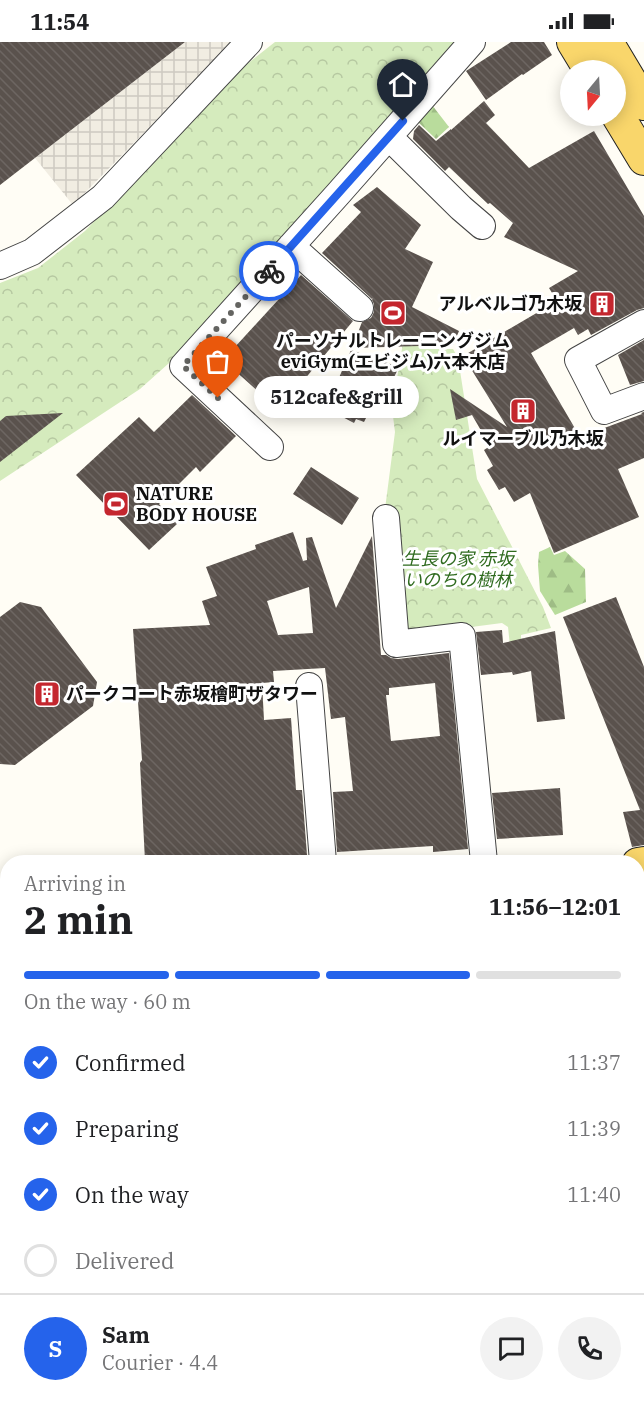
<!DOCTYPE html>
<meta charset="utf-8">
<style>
:root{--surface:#fff;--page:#f2f2f2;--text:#202124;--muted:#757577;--line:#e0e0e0;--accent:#2563eb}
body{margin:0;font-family:"IBM Plex Serif","Noto Sans JP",serif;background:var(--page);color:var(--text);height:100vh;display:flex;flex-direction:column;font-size:22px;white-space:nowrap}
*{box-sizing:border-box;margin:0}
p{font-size:20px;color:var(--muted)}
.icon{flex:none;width:33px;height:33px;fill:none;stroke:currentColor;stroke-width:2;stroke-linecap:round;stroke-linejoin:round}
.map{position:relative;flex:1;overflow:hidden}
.details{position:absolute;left:0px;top:813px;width:645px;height:560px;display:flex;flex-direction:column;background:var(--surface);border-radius:24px 24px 0 0;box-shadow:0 3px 15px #0003}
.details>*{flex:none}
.needle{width:39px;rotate:198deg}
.tools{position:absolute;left:560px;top:18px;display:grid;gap:12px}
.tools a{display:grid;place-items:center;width:66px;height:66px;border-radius:50%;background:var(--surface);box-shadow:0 3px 15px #0003;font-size:30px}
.pin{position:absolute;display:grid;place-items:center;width:51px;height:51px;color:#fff;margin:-62px -26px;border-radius:50% 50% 50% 0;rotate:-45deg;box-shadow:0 0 6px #0007}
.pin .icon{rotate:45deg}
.courier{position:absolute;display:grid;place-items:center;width:60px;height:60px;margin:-30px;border:4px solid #2563eb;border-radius:50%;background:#fff;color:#222;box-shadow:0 2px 8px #0007}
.bubble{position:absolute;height:42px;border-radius:21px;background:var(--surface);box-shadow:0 3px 15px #0003;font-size:20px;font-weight:700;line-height:42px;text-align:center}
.overview em{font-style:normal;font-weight:700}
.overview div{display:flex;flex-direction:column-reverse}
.overview{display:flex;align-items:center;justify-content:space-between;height:102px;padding:0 24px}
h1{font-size:39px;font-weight:700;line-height:45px}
.bar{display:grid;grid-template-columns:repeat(4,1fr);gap:9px 6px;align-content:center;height:72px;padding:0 24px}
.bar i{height:8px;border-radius:4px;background:var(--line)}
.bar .current{background:var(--accent)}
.bar p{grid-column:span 4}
.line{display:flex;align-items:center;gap:15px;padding:0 24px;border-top:2px solid var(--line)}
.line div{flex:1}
.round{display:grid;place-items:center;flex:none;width:63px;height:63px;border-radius:32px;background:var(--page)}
ol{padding:0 24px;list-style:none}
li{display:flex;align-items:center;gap:18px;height:66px}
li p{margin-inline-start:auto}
li .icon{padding:6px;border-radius:50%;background:var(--accent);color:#fff;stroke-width:4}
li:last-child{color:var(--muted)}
li i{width:33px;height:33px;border:3px solid var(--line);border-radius:50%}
.status{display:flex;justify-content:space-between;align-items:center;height:42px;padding:0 30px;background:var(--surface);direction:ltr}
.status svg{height:16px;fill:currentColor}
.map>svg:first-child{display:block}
.forest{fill:url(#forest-firs)}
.park{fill:url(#park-crowns)}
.plaza{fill:url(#plaza-grid)}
.building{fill:url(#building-back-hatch);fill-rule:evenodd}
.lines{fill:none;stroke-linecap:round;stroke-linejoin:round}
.minor-casing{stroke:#444;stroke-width:28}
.major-casing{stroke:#222;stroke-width:34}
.minor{stroke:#fff;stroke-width:26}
.major{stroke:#f9d66b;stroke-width:32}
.done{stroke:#646461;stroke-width:6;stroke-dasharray:0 10.8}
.route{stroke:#2563eb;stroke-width:8}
.labels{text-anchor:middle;stroke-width:6;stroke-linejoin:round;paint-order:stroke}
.poi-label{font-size:18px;font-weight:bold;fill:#111;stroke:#fff}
.park-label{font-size:18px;font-style:italic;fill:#2f6b1f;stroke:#fff}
</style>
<div class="status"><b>11:54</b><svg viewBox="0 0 49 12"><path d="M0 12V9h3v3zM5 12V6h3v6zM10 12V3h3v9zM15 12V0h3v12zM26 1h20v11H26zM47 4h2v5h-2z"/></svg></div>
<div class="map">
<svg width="644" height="1372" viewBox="0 0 644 1372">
<defs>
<pattern id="forest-firs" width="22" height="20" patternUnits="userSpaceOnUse" patternTransform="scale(1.5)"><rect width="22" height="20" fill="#b9dc9c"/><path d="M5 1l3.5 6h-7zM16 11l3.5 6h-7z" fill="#9ebc85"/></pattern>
<pattern id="park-crowns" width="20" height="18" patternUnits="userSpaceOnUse" patternTransform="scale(1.5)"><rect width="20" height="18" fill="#d5ebbd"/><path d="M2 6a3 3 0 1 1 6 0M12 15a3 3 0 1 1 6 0" fill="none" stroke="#b6c8a1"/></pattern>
<pattern id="plaza-grid" width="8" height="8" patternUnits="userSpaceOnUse" patternTransform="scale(1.5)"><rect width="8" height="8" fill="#f1ede2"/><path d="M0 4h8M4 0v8" fill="none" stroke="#cecac1"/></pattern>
<pattern id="building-back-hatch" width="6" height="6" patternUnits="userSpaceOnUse" patternTransform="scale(1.5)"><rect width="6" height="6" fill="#5a524d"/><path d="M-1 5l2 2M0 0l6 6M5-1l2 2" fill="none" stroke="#6d6662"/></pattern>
</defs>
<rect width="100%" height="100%" fill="#fffdf5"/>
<path class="forest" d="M432 63 449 85 436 97 418 80Z
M550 505 554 513 565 509 585 527 586 560 555 573 540 549 538 523 539 510Z
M638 1199 644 1200V1288L638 1287Z"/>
<path class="park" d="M275 0H460L437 19 348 124 187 305 140 347 0 439V241L38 226 85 189 233 33Z
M404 295 429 307H453L458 316 477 437 543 565 551 586 521 593V601L510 604 508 585 502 581 402 594 385 467 395 390 392 366Z
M644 896V1076L638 1075V917L641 916Z"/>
<path class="plaza" d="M185 0H233L73 163 35 116Z"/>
<path class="building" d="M0 0H185L0 143Z
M511 0H544L552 13 523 33 522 32 486 58 466 29Z
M484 59 495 73 486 81 529 126 594 89 644 174V266L637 268 591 293 588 287 578 293 574 286 531 311 580 395 642 372 641 371 644 370V416L618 427 639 475 554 511 530 451 514 460 505 445 499 448 487 428 493 424 484 408 490 404 472 373 456 378 450 347 507 385 463 314 557 259 549 246 578 229 504 195 513 181 490 161 488 162 449 125 445 129 413 97 414 89 419 83 436 99 451 87V88Z
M377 145 421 183 405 207 433 220 412 265 459 289 453 303 352 306 362 280 371 276 374 270V262L372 258 373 256 372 257 322 211 361 170 353 163Z
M301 233 353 279 279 368 223 318Z
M644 298V339L630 343 618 313Z
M351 308 399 325 376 372 369 370 364 380 356 377 354 381 333 370 334 365 328 361Z
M192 353 236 394 200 430 196 425 159 462 177 482 149 508 76 433 139 375 154 390Z
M63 371 0 420V379L6 374Z
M311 425 359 456 342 483 293 452Z
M293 490 303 519 307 518 306 496 312 495 336 566 372 494 381 613H386L391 616 398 617 449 611 468 807 433 810V804L337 810 333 750 353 749 345 675 331 677 325 626 273 629 274 640 262 641 264 678 291 676 296 748H302L307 813 253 817V813L145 819 140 721 142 718 133 587 210 583 202 559 217 554 206 525 256 507 255 503ZM309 545 313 591 278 593 267 559ZM435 641 440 694 391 699 386 653H389V646Z
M616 555 644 625V803L632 805 623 770 640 768 563 575Z
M20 560 41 565 97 640 93 664 15 723 0 722V575Z
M502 588 503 601 555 589 565 677 537 680 531 629 513 633 512 630 481 633 476 590Z
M560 746 563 793 497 797 492 751Z"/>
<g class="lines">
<defs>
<path id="minor" d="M389 95 461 166 482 184
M291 204 360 266
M0 224 32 210 103 155 249 0
M644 281 578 318 604 369 644 354
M270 405 183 324 338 152 472 0
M386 476 396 602 462 594 484 820
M309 644 323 820
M0 1056 8 1070
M638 1184H644
M0 1272 8 1271
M282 1372V1365"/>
<path id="major" d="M573 0 590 28
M607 0 644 62
M615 69 644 117
M638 822 644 821
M0 856 8 855"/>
</defs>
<use href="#minor" class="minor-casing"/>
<use href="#major" class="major-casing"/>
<use href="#minor" class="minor"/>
<use href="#major" class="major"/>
</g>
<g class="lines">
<path class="done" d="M218 356 183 324 269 229"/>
<path class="route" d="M269 229 403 79"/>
</g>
<defs>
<symbol id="building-square" viewBox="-11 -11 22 22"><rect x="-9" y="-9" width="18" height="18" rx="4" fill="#c4262e" stroke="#fff"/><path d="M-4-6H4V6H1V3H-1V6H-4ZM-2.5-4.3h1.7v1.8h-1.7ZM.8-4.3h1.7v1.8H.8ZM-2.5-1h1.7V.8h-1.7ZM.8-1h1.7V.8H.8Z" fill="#fff"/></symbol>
<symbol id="stadium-square" viewBox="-11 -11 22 22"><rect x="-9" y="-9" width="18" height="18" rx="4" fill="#c4262e" stroke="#fff"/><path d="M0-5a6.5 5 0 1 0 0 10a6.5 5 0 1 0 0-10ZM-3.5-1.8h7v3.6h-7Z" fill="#fff"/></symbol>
</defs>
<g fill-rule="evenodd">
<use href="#building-square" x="587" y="247" width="30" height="30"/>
<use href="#stadium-square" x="378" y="256" width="30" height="30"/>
<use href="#building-square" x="508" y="354" width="30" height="30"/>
<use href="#stadium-square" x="101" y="447" width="30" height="30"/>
<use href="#building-square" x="32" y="637" width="30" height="30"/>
</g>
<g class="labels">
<g class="poi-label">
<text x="582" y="268" text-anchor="end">アルベルゴ乃木坂</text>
<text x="393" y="305">パーソナルトレーニングジム<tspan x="393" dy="21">eviGym(エビジム)六本木店</tspan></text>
<text x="523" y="403">ルイマーブル乃木坂</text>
<text x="136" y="458" text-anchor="start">NATURE<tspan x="136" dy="21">BODY HOUSE</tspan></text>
<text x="66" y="658" text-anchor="start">パークコート赤坂檜町ザタワー</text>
</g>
<g class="park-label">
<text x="458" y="523">生長の家 赤坂<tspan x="458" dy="21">いのちの樹林</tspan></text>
</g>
</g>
</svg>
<div class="tools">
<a><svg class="needle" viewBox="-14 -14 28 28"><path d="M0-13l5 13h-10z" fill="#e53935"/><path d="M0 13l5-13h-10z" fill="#757577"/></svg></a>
</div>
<div class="pin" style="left:218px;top:356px;background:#ea580c"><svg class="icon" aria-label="bag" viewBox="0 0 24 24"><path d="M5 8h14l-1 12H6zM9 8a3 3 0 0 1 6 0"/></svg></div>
<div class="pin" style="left:403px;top:79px;background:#1f2937"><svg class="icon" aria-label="home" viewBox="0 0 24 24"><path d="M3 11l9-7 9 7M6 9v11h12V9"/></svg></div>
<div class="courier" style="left:269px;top:229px"><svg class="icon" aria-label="bike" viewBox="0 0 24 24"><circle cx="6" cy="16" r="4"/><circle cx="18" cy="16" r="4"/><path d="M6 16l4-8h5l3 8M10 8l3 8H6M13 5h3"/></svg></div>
<div class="bubble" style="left:254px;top:334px;width:165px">512cafe&amp;grill</div>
<section class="details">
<div class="overview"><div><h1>2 min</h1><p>Arriving in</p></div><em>11:56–12:01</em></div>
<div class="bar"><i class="current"></i><i class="current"></i><i class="current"></i><i></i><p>On the way · 60 m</p></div>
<ol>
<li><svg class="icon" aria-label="check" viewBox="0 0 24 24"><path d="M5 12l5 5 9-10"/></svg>Confirmed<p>11:37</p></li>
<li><svg class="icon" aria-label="check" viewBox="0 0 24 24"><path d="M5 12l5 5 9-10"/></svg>Preparing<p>11:39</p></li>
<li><svg class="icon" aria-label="check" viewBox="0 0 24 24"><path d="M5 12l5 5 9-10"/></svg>On the way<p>11:40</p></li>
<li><i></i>Delivered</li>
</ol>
<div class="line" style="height:108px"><b class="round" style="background:var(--accent);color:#fff">S</b><div><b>Sam</b><p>Courier · 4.4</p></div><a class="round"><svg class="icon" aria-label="chat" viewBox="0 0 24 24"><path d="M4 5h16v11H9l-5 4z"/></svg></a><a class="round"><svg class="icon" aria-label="phone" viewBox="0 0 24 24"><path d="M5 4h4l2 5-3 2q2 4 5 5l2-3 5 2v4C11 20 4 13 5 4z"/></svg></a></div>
</section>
</div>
